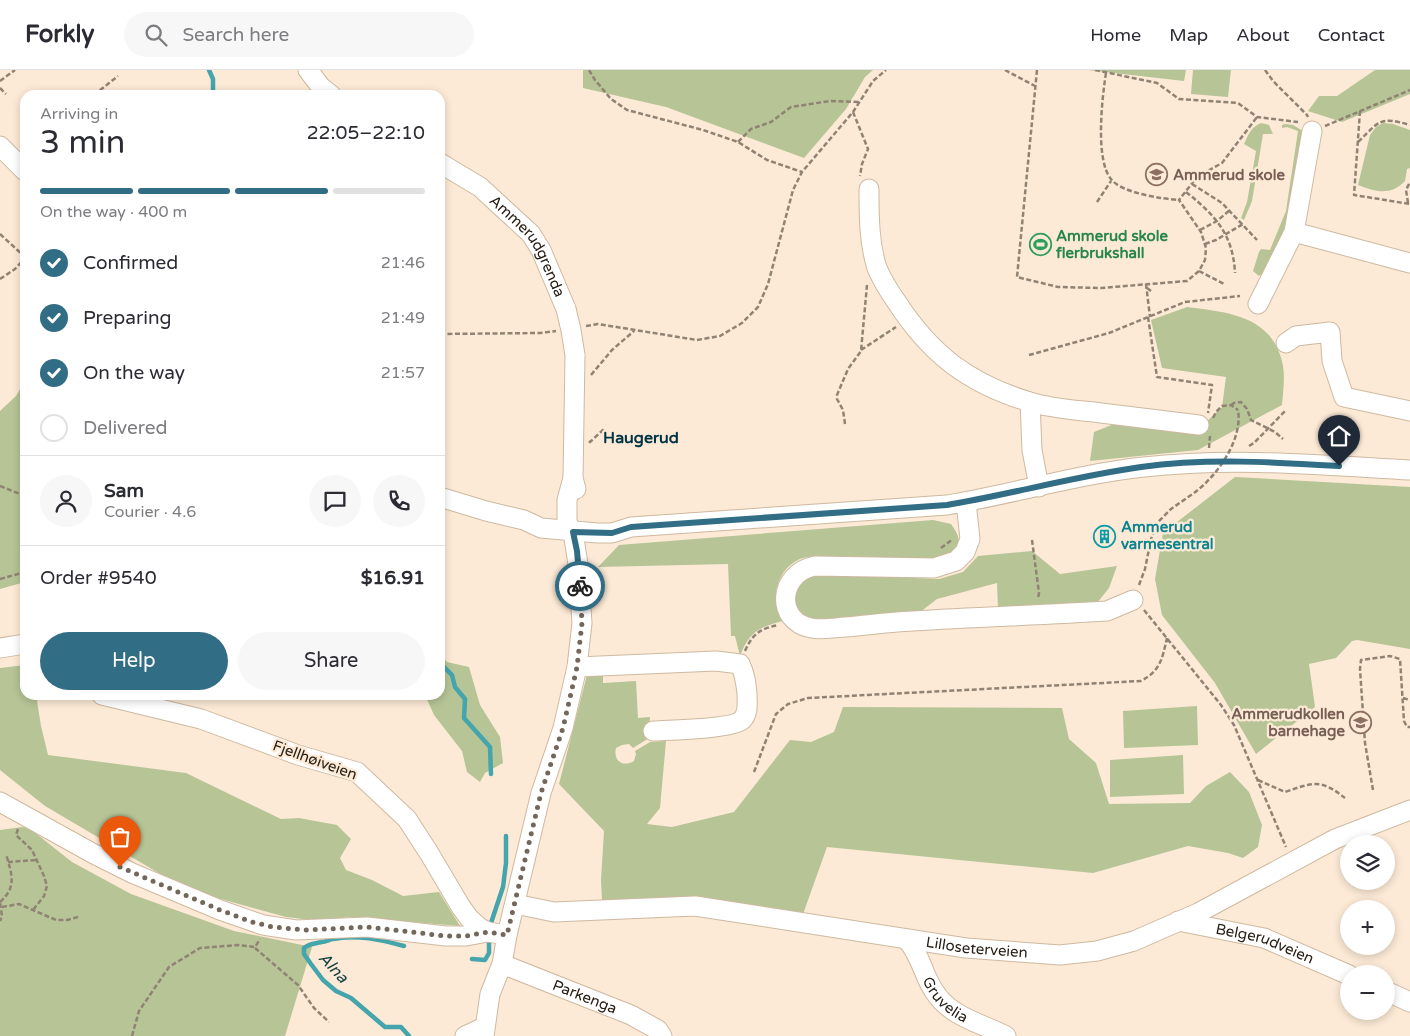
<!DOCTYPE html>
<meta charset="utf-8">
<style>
:root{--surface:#fff;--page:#f7f7f7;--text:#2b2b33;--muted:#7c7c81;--line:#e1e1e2;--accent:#316d85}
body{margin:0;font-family:"Varela Round",sans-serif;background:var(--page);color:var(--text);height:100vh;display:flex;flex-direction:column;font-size:19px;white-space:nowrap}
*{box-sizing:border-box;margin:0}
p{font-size:16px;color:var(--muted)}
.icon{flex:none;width:28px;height:28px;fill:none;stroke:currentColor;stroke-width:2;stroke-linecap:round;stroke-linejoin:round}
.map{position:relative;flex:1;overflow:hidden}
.panel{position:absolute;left:20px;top:20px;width:425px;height:610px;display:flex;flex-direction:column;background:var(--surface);border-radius:15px;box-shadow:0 2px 8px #0003}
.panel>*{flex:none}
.buttons{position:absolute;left:1340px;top:765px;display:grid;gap:10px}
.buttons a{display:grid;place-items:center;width:55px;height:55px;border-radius:50%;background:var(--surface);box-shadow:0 2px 8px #0003;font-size:25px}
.pin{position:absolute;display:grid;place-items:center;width:42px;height:42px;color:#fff;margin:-51px -21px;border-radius:50% 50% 50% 0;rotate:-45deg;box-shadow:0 0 5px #0007}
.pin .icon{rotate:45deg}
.courier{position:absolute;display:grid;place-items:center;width:50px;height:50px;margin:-25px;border:4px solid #316d85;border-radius:50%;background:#fff;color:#222;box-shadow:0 1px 6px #0007}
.overview em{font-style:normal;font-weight:600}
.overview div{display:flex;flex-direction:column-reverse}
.overview{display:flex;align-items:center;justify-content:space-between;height:85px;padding:0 20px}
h1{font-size:32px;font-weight:600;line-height:38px}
.bar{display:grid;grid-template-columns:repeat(4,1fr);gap:8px 5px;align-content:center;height:60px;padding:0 20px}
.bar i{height:6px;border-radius:4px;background:var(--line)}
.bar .active{background:var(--accent)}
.bar p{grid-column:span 4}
.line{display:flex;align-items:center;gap:12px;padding:0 20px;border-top:1px solid var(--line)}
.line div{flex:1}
.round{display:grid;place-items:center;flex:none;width:52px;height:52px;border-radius:26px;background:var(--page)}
ol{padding:0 20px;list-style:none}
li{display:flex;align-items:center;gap:15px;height:55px}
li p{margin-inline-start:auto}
li .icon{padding:5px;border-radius:50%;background:var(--accent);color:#fff;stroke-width:4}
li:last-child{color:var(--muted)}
li i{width:28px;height:28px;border:2px solid var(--line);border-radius:50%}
.cta{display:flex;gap:10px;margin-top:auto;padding:10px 20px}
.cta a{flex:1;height:58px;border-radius:30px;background:var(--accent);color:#fff;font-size:20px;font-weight:600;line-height:58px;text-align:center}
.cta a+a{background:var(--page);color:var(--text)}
header{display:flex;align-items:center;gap:30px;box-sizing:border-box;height:70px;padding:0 25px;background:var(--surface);border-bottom:1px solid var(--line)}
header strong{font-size:24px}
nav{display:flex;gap:28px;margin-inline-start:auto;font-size:18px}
.search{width:350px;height:45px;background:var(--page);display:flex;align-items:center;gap:12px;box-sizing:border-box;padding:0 18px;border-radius:28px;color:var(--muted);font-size:19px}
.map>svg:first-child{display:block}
.green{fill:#b6c496}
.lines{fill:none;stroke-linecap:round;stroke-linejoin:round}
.stream{stroke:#44a5ac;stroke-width:4.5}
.minor-casing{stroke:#ceb9a0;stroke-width:21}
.path{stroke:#908374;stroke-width:2.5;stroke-dasharray:5 2.5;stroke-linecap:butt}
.minor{stroke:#fff;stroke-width:19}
.minor-bridge-casing{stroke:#ceb9a0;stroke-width:21;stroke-linecap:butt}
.path-bridge{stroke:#908374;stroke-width:2.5;stroke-dasharray:5 2.5;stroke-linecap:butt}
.minor-bridge{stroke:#fff;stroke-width:19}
.done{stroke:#72675a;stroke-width:5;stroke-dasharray:0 9}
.route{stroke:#316d85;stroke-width:6}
.labels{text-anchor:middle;stroke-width:4.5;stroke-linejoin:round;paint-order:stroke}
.education-label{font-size:15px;font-weight:bold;fill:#785e54;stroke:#fcead6;text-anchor:start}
.leisure-label{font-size:15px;font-weight:bold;fill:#27864d;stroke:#fcead6;text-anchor:start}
.street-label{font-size:15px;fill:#282017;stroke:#fcead6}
.culture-label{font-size:15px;font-weight:bold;fill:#0d838f;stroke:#fcead6;text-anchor:start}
.neighbourhood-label{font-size:16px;font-weight:bold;fill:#003445;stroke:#fcead6}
.water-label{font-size:16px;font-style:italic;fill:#144144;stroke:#fcead6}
</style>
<header>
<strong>Forkly</strong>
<div class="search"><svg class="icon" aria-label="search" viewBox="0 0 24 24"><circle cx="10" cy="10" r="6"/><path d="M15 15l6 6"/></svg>Search here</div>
<nav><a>Home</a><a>Map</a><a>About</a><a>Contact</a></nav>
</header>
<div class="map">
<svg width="1410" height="966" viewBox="0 0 1410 966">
<rect width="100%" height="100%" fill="#fcead6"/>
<path class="green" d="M583 0H873L865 7 846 39 804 88 666 37 583 18Z
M1088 0H1186L1184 11Z
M1193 0H1231L1228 27 1191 24Z
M1375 0H1410V24L1342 52 1308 41 1319 26H1337Z
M1261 53 1269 55 1273 64H1263L1252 131 1244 150 1241 148 1247 132 1256 81 1244 74C1248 65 1251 57 1261 53Z
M1383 53 1393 54 1410 60V98L1407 99 1405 111C1391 126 1376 122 1358 115L1370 65 1376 57Z
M1285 54 1293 55 1303 61 1289 149 1265 202 1259 206 1253 201 1259 182 1261 179 1270 180 1286 141 1298 61 1287 57 1282 58V55Z
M1187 237C1228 242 1274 246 1283 296 1285 308 1283 323 1282 335L1198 380 1090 391 1094 362 1114 354H1204L1222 337 1226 307 1162 298 1151 250Z
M25 311V512L0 519V341L16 326Z
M1235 407 1410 417V579L1357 570 1352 571 1336 588 1309 594 1315 637 1256 684 1215 613 1162 545 1155 509 1163 463Z
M933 450 951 454C962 470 961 473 950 489L936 492 824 486C814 486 805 486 796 491 774 504 771 532 783 551 759 557 749 562 740 586L735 566H731L728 494 598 497 619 475Z
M1032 481 1060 504 1117 496 1109 518 1097 533 998 538 997 513 937 529 915 546 819 552 803 548 793 531 798 513 813 504 939 509 963 502 978 486Z
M440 584 447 592 469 597 480 635 500 667 503 693 485 703 480 712 467 702 462 681 434 645 425 625H440Z
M25 595V625H42L37 631 41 656 48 685 186 703 281 749 299 748 337 755 351 769 340 788 346 800 372 810 403 826 439 822 460 856 349 847 320 851 286 847 210 826 174 812 45 736 0 700V598Z
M588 601 603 602V613L636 611 638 648 650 647 649 668 633 678 629 674 622 675 616 678C613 690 622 698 634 691L636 684 635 681 650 672 666 671 660 738 647 754 672 757 734 742 790 670 811 672 834 662 843 637 1062 638 1069 669 1096 693 1109 734 1190 733 1206 716 1230 702 1249 722 1262 755 1258 777 1243 788 1228 783 1188 776 1093 803 827 777 803 844 602 831 601 810 604 761 559 714Z
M1197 636 1198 675 1124 678 1123 641Z
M1183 685 1184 724 1110 727V690Z
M22 757 29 758 72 792 131 824 234 861 312 877 285 966H0V760Z"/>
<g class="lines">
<path class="stream" d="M209 0 213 9V25
M440 593 452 605 455 617 465 629 464 648 490 677 491 704
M491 853 503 817 506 793V766
M404 876C382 870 356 864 333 869 330 869 326 872 322 872 314 874 310 873 304 878V884L311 894 323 910 336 921 351 928 385 957H401L409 966
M472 889 485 890 489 883V871"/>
<defs>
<g id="minor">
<path d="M308 0 321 17 331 25"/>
<path d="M0 76 25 101"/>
<path id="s1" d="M440 93 480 117 531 164 541 180 566 239"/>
<path d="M869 119C869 146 869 173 877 198 882 210 889 221 896 231 930 284 969 314 1030 332 1053 339 1077 340 1101 343 1134 347 1167 351 1199 355"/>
<path d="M1294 162 1410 193"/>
<path d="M1258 234 1294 162 1312 61"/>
<path d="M1286 273 1296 266 1330 262 1332 291 1344 327 1410 341"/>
<path d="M575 285 573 408 576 419"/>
<path d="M1030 332 1032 380 1039 417"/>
<path d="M440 427 486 441 524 450 541 458 597 463H612L631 457 947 435C1013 424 1078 404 1144 397 1233 387 1321 395 1410 400"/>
<path d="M966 432 970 469 965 482 956 491 934 498 815 496C778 503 775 551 811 558 822 560 834 558 845 557 868 555 891 552 913 551 978 547 1042 545 1107 541L1133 530"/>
<path d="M0 578 25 574"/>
<path d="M577 597 716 591 740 594C745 604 746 613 747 624 747 633 749 643 742 650 732 659 670 660 653 661"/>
<path d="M102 625 201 649 298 685 357 702 407 749 429 783 461 837 469 848 480 858 488 862"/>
<path d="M0 732 94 784 132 803 220 840 263 855 296 860 367 857 446 866H466L488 862 507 865"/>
<path id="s2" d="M515 834 554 842 695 836 966 878 1060 885 1097 881 1134 871 1198 843 1335 769 1410 740"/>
<path id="s3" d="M1178 851 1264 868 1349 905"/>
<path id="s4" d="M907 870C921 885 923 905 934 921 950 947 981 953 1006 966"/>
<path id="s5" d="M502 894 631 945 658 960 662 966"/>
<path d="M1386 921 1410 932"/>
<path d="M465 966 484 957"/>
<path d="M484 966 490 924 502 894 507 865 541 723 563 658 577 597 582 553 578 494 573 462 569 457 567 451V430L573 408"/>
</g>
</defs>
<use href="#minor" class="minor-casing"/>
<path class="path" d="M589 0 595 10 611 29 627 40 703 60 738 72 767 90 802 102
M1005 0 1035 16
M1037 0 1017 207 1058 217 1101 218 1187 211 1199 201 1205 190 1206 178 1201 162 1179 130 1197 107 1222 93 1257 47
M1095 0 1157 13 1179 29 1238 33 1257 47 1298 52
M1265 0 1273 11 1307 45 1308 47
M1106 3C1102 28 1095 90 1111 109 1121 123 1163 129 1179 130
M0 11 15 0
M0 18 6 24
M94 25 118 6
M1360 41 1354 125 1410 134
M853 42 868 79 862 94 860 106
M1325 56 1410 20
M738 72 751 59 771 52 791 37 830 31 860 32
M1358 72C1380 51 1379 46 1410 55
M1192 114 1222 133 1257 170
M1186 122C1215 145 1233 164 1235 203
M1097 132 1111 111
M1408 133 1406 120 1410 112
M1200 160 1217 151 1230 140
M0 164 25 187
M1205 174 1216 170 1243 154
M1199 201 1224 214
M0 209 15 199 25 188
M1146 214 1150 247
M1147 218 1151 221
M1148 247 1157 307 1212 315 1208 343
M586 256 598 254 697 270 720 266 742 253 758 237 768 214 793 120 802 102 853 42 873 11 886 0
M440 264 540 263 556 261
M861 280 896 257
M1029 285 1109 263 1185 232 1240 226
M591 305 612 280 634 261
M1231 335 1234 333 1241 332 1247 339 1251 350 1275 362 1283 369
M1213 348 1216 342 1222 336 1231 335 1238 340
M845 354 843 340 837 329V325L848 299 861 281 867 215
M589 371 590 372 604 359
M1249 376 1254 373 1286 340
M1209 378 1210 366
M0 416 25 426
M1032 470 1039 523 1038 528
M941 478 953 469
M0 509 25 502
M1139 515 1145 499 1151 469 1157 453 1171 439 1194 423
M1144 540 1221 635 1234 655 1286 777
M745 581C753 563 760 559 778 555
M1403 628 1410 630
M754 702 776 644 788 634 808 628 1141 611C1161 600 1162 589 1167 568
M1258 710 1285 722C1314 712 1321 709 1345 728
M1373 720 1365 673 1360 599 1361 590 1390 586 1400 589 1404 651 1407 657H1410
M18 759 16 765 32 780 44 806 47 816 44 826 33 840
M8 792 36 790
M0 832C17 817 12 805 6 784
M0 833 2 846 0 851
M2 837 19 834 56 850H67L78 847
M255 878 298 915 314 938 329 952
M132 966 139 941 169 897 200 878 238 875 255 877 260 869"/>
<use href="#minor" class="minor"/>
<defs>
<path id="minor-bridge" d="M566 239 571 260 575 285"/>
</defs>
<use href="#minor-bridge" class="minor-bridge-casing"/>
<path class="path-bridge" d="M1194 423C1217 406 1243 370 1238 340"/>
<use href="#minor-bridge" class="minor-bridge"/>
</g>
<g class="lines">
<path class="done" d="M120 797 220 840 252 852 273 857 305 860 367 857 446 866H466L488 862 507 865 541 723 563 658 577 597 582 553 580 516"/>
<path class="route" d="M580 516 577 481 573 462 612 463 631 457 947 435C1012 424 1076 406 1141 397 1207 388 1273 392 1339 396"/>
</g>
<defs>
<symbol id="school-ring" viewBox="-11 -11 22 22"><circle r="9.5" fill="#fcead6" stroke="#8d6e63" stroke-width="1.5"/><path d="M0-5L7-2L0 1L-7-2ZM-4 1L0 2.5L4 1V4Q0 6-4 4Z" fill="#8d6e63"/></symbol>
<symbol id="stadium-ring" viewBox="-11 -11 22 22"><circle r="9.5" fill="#fcead6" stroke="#2e9e5b" stroke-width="1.5"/><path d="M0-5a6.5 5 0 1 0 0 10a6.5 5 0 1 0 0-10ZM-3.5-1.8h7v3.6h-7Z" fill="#2e9e5b"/></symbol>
<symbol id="building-ring" viewBox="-11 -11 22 22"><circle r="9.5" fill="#fcead6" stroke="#0f9aa8" stroke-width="1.5"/><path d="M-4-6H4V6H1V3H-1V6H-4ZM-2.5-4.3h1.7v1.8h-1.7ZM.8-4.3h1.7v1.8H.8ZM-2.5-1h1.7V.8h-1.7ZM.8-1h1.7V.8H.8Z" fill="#0f9aa8"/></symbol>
</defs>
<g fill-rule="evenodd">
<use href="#school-ring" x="1144" y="92" width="25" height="25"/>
<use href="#stadium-ring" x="1028" y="162" width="25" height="25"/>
<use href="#building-ring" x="1092" y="454" width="25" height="25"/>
<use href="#school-ring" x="1348" y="640" width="25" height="25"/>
</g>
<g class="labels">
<g class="education-label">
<text x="1173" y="110">Ammerud skole</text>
<text x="1345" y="649" text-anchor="end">Ammerudkollen<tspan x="1345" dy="17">barnehage</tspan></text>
</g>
<g class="leisure-label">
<text x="1056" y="171">Ammerud skole<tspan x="1056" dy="17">flerbrukshall</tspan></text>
</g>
<g class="street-label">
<text dy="5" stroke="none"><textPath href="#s1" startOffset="124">Ammerudgrenda</textPath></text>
<text transform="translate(315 690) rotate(20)" y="5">Fjellhøiveien</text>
<text dy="5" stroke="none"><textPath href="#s3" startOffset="90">Belgerudveien</textPath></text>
<text dy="5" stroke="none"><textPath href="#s2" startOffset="466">Lilloseterveien</textPath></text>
<text dy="5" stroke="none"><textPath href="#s5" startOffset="89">Parkenga</textPath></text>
<text dy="5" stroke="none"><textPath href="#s4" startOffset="72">Gruvelia</textPath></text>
</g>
<g class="culture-label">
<text x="1121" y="462">Ammerud<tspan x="1121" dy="17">varmesentral</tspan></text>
</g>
<g class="neighbourhood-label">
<text x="641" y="373">Haugerud</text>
</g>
<g class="water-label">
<text transform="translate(334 897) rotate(47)" y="6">Alna</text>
</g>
</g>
</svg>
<div class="buttons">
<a><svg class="icon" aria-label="layers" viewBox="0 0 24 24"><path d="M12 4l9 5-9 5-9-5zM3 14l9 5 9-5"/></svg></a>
<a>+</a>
<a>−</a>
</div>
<div class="pin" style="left:120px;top:797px;background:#ea580c"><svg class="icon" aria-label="bag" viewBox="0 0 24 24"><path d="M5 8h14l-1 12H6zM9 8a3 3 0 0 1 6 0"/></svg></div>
<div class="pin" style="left:1339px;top:396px;background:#1f2937"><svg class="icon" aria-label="home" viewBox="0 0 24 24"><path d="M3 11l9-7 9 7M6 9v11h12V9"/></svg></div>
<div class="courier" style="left:580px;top:516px"><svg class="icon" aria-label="bike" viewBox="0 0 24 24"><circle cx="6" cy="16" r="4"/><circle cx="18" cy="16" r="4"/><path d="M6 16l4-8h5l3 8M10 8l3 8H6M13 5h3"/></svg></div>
<section class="panel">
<div class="overview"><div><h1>3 min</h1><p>Arriving in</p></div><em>22:05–22:10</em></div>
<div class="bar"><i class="active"></i><i class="active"></i><i class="active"></i><i></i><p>On the way · 400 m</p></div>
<ol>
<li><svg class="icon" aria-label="check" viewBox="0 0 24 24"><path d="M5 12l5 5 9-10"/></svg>Confirmed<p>21:46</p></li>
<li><svg class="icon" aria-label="check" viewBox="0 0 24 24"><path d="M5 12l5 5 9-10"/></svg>Preparing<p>21:49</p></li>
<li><svg class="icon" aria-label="check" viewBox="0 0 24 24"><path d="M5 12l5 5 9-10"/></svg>On the way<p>21:57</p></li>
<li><i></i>Delivered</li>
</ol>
<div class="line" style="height:90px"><a class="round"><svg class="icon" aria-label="person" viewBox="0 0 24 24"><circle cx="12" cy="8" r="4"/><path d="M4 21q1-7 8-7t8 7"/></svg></a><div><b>Sam</b><p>Courier · 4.6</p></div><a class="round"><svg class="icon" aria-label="chat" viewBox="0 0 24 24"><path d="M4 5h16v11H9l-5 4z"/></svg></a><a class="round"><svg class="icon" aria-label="phone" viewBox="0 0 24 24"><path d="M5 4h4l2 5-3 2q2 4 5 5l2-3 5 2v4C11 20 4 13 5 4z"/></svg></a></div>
<div class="line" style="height:65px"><div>Order #9540</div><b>$16.91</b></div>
<div class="cta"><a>Help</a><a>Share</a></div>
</section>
</div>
